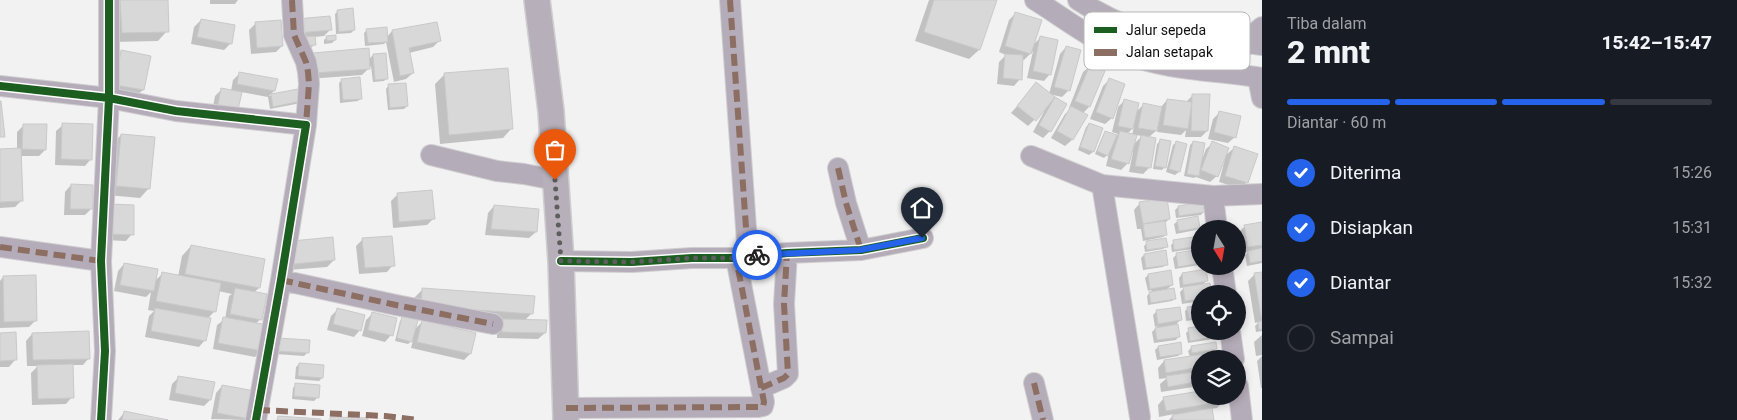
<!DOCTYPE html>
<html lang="id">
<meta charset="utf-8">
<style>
:root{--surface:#171b24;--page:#242831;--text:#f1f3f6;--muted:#9ea1a6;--line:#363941;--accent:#2563eb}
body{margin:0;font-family:Roboto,sans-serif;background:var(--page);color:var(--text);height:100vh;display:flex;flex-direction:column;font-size:19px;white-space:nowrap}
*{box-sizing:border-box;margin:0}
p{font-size:16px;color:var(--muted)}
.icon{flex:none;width:28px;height:28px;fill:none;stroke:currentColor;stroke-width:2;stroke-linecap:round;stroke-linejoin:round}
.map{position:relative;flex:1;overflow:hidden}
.panel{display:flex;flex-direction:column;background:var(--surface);width:475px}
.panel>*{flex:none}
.needle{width:32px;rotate:169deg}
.controls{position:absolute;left:1191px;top:220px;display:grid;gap:10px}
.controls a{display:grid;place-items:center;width:55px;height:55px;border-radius:50%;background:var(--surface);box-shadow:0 2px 8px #0003;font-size:25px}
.pin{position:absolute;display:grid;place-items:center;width:42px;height:42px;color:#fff;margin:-51px -21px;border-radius:50% 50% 50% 0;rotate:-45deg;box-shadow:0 0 5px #0007}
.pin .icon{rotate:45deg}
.courier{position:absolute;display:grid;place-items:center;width:50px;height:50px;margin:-25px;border:4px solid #2563eb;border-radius:50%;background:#fff;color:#222;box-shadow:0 1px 6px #0007}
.overview em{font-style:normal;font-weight:800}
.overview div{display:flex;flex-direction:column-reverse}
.overview{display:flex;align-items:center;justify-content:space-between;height:85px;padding:0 25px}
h1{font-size:32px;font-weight:800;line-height:38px}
.bar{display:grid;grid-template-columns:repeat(4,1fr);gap:8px 5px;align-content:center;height:60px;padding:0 25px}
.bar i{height:6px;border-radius:4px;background:var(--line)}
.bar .active{background:var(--accent)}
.bar p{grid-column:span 4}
ol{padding:0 25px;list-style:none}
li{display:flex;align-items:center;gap:15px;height:55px}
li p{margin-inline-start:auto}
li .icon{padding:5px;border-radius:50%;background:var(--accent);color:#fff;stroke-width:4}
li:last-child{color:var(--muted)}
li i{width:28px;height:28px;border:2px solid var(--line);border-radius:50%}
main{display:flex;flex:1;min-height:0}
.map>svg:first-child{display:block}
.shadow{fill:#0003;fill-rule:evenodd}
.building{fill:#d9d8d9;stroke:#cac9ca}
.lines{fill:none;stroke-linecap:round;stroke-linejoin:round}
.minor-casing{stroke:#cfcecf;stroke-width:22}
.major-casing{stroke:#cfcecf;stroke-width:28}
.minor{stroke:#b4acb8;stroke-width:20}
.major{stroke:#b7afb9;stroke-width:25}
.quiet{stroke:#8d6e63;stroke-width:6;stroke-dasharray:12 6;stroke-linecap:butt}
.cycleway-casing{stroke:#fff;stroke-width:11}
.cycleway{stroke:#1b5e20;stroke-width:8}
.done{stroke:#5f5e5f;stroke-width:5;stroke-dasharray:0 9}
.route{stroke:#2563eb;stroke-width:6}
.key{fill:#fff;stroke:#b7b7b7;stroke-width:1}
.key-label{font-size:14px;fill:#100f10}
</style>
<main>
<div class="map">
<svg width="1262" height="420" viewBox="0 0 1262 420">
<rect width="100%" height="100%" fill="#f3f2f3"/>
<path class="shadow" d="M111 0H166L167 31 158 41 113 42Z
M210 0H238L235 4H210Z
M929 0 995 1 979 50 969 59 915 41Z
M338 11 354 30 351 33 336 34 335 14Z
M1016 13 1033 45 1041 37 1050 74 1044 81 1027 78 1033 51 1024 60 1022 59 1020 79 1014 86 997 84 999 62 1006 55 999 52 1009 20Z
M201 20 231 43 224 50 191 44 194 27Z
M256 23 282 46 276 52 251 54 249 30Z
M290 27 330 30 324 36 314 37V45L311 48H300Z
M367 30 387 37 392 31 439 41 433 47 409 53 413 73 406 79 394 82 386 42 384 44 365 46 364 33Z
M327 37 335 40 332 43 324 44V40Z
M1066 47 1079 51 1068 91 1062 97 1049 94 1060 54Z
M122 52 149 57 143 90 136 96 109 91 115 58Z
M373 55 387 78 384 81 373 82 371 66 362 75 308 79 307 61 368 60Z
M1090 66 1103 71 1089 107 1082 114 1086 116 1072 140 1065 146 1051 138 1065 114 1071 109 1069 108 1083 72Z
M240 73 274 91 269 96 303 89 301 103 270 109 268 97 241 92 211 117 215 96 222 89 231 91 233 80Z
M444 75 512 128 503 138 440 144 435 84Z
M342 80 361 98 358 101 340 103 339 83Z
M1109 80 1112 118 1105 124 1090 119 1103 86Z
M1036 84 1054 98 1065 104 1050 131 1043 138 1033 132 1046 108 1028 126 1011 113Z
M389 85 407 106 404 109 388 110 386 89Z
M1193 95 1207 131 1201 137H1185L1186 130 1181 135 1157 132 1158 129 1148 138 1149 168 1143 174 1129 172 1133 152H1131L1128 163 1121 170 1106 166 1109 153 1104 158 1095 154 1103 135 1106 132 1116 136 1118 134 1112 132 1118 107 1124 101 1136 112 1143 105 1161 107 1167 100 1186 102ZM1134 127 1132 135 1127 134ZM1136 135 1142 136 1133 145Z
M1220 112 1235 137 1228 143 1208 139 1213 119Z
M1089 124 1102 129 1093 152 1089 155 1078 150 1086 127Z
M24 125 45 150 39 156H20L21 201 15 207 0 208V150H17V132Z
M63 125 91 159 85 166 55 165 56 131Z
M121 135 149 188 140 198 107 195 112 144Z
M1160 141 1165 167 1162 170 1153 169 1157 144Z
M1177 142 1186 145 1179 172 1175 175 1166 172 1173 145Z
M1193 142 1201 162 1206 149 1213 143 1217 176 1210 182 1196 177 1194 178 1184 176 1190 145Z
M1234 148 1247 182 1241 189 1219 182 1226 155Z
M71 185 92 208 85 215H64L65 192Z
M397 195 433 219 427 225 393 228 391 201Z
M1140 203 1169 219 1164 224 1166 234 1163 237 1143 241 1141 229H1137L1134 210Z
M494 206 536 232 529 238 485 235 488 213Z
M1178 207 1204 211 1201 215 1176 218 1175 210Z
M103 212 132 234 126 241 103 240Z
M1178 221 1199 227 1196 230 1176 234 1174 224Z
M1262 223V263L1247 266 1245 255 1248 252 1242 253 1238 233 1245 226Z
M1200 237 1199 248 1172 252 1171 245 1174 242Z
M363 239 393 265 387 272 359 274 356 246Z
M1147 243 1166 246 1163 249 1145 252 1144 246Z
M191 246 259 288 253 293 261 319 255 324 262 350 255 357 213 349 217 325 225 319 229 296 232 294 218 291 215 311 207 319 205 340 199 347 145 337 149 316 154 311 148 310 151 292 146 297 114 291 118 271 124 264 154 282 162 274 178 277 182 256Z
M286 249 334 260 327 267 288 270Z
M1200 251 1199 265 1175 269 1173 258 1176 255Z
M1144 255 1166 264 1163 267 1143 270 1141 258Z
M1205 271 1206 281 1202 286 1200 301 1182 304 1180 292 1185 287 1180 288 1179 278 1182 274Z
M1262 273V331L1256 332 1255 326 1259 322 1255 323 1248 281 1255 274Z
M1148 275 1172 285 1166 290 1175 298 1172 301 1148 305 1147 296 1152 290 1148 291 1145 278Z
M3 277 36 320 29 327 0 328V281Z
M423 289 532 313 524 321 545 333 538 339 497 338V327L503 321 412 315 413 299Z
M1200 306V319L1186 321 1185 311 1188 308Z
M1179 308 1181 320 1177 323 1179 336 1176 340 1154 343 1152 332 1158 326 1155 327 1153 315 1156 312Z
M337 310 360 330 354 337 327 330 331 316Z
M373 313 391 335 385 342 362 336 366 320Z
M403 318 414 330 422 322 470 354 464 360 411 348 413 340 408 344 395 341 400 321Z
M1200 328V331L1216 336 1213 339 1188 343 1186 333 1189 330Z
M0 334 15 360 9 367H0Z
M32 334 89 358 83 365H71L72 397 66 404 32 405 31 373 38 366H27L26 341Z
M1262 335V355L1256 356 1254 342Z
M275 342 307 353 304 356 275 354Z
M1158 347 1181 353 1178 356 1157 360 1155 350Z
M1191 348 1215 349 1210 354 1200 359V386L1161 392 1160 384 1167 378 1159 379 1158 368 1164 361 1190 357 1188 351Z
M1262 356V388H1261L1257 361Z
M299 364 322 378 319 381 295 379 296 367Z
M179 377 210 400 204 406 169 400 172 384Z
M296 384 317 398 314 401 292 399 293 388Z
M222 386 248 420 211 419 216 393Z
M1200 392V396L1224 401 1217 408 1211 409 1212 420H1169L1174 414 1159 417 1158 405 1164 398Z
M124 413 163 420H118Z"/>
<path class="building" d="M120 0H168L169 32 122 33Z
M934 0H997L980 50 924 32Z
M353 8 355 30 339 32 337 10Z
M1015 12 1042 20 1031 54 1005 46Z
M330 16 332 30 297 33 296 19Z
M201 19 235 25 232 44 197 37Z
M281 20 283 46 257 48 255 22Z
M437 22 441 41 409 48 414 73 400 76 392 30Z
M387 27 388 42 368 43 366 29Z
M336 35V40L327 41 326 36Z
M315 36 316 45 303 46 302 37Z
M1040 36 1058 40 1051 75 1033 71Z
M1066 46 1081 50 1070 91 1054 87Z
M369 48 370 69 314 73 313 53Z
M121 50 151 56 144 90 115 85Z
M386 53 388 79 375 80 373 54Z
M1005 54 1023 55 1022 80 1003 78Z
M1090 65 1105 71 1090 107 1075 101Z
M508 68 513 129 449 135 444 73Z
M239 72 278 79 275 91 237 84Z
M360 77 362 99 343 100 341 79Z
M1109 78 1125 84 1113 119 1096 112Z
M1036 82 1055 97 1036 121 1017 106Z
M406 83 408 106 390 108 388 84Z
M221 88 242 92 237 114 217 110Z
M304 88 306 100 273 107 271 94Z
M1192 94H1210L1208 131H1191Z
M1055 97 1067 104 1051 132 1039 125Z
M1124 99 1139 103 1133 129 1118 126Z
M1167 99 1192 102 1188 129 1163 125Z
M0 101H1L5 137H0Z
M1143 103 1162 107 1157 131 1138 128Z
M1071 106 1088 115 1073 140 1057 131Z
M1219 111 1241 116 1236 138 1214 132Z
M62 123 93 124 92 160 61 159Z
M1089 123 1103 128 1094 152 1080 147Z
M23 124H47L46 150 22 149Z
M1105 131 1117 135 1108 156 1097 151Z
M1120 131 1137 135 1129 164 1111 159Z
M121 134 155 137 150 189 116 186Z
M1141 135 1156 138 1151 168 1135 166Z
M1160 139 1171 141 1166 168 1155 166Z
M1176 141 1187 144 1180 172 1169 169Z
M1193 141 1205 143 1199 176 1187 174Z
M1212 141 1229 148 1218 177 1201 170Z
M1234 146 1258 154 1248 183 1225 176Z
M21 148 23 201 0 202V149Z
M71 184 93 185V209H70Z
M432 190 435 219 399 222 397 193Z
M1167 198 1170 219 1143 224 1139 202Z
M1203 202 1205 212 1179 216 1178 206Z
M109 204 134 205V235L109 234Z
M494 205 539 209 537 232 491 229Z
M1198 216 1200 228 1179 231 1177 220Z
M1165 221 1167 235 1145 238 1143 224Z
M1262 222V245L1248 247 1244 225Z
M392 236 395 266 365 268 362 238Z
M1200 236V246L1174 250 1173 240Z
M333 237 335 260 294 264 292 241Z
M1166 238 1168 247 1147 250 1146 241Z
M191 245 265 259 260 288 185 274Z
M1262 248V261L1250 263 1248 251Z
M1200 249V263L1178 267 1176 253Z
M1166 250 1168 265 1146 268 1144 254Z
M124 263 158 269 154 291 120 285Z
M1206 269 1208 281 1183 285 1182 273Z
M1171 270 1173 285 1150 289 1148 274Z
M162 272 221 283 216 312 156 301Z
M1262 272V317H1261L1254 273Z
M36 275 37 321 4 322 3 276Z
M1210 283 1212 294H1200V299L1185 301 1183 287Z
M235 288 267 294 262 320 230 314Z
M422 288 535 296 533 314 421 306Z
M1174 288 1176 299 1151 303 1149 292Z
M1200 305V317L1189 319 1187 307Z
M1180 307 1182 320 1158 324 1156 310Z
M155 308 211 318 206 341 151 331Z
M337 308 365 315 361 331 333 324Z
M372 312 397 318 393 336 368 330Z
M402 316 418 320 412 342 397 338Z
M223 317 268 325 263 351 218 343Z
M503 319 547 320 546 333 502 332Z
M422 320 476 333 471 354 417 342Z
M1262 321V329H1259L1258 322Z
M1178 324 1180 337 1157 340 1155 328Z
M1200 326V331H1216L1217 336 1190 341 1188 328Z
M89 331 90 359 33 360 32 333Z
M16 332 17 360 0 361V333Z
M278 338 310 340 309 353 277 351Z
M1181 342 1182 354 1160 357 1158 346Z
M1216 342 1217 349 1192 353 1191 346Z
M1218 352 1219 359H1200V367L1166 373 1164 360Z
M299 363 324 365 323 378 298 376Z
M73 364 74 398 38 399 37 365Z
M1200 371V381L1168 387 1166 376Z
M178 376 215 382 211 400 175 393Z
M295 383 320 385 319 398 294 396Z
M222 385 255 391 250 419 217 413Z
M1200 391V396H1224L1225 401 1166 411 1163 397Z
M1212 408 1214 420H1173L1172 415Z
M124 411 168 420H122Z
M278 416 321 419V420H277Z
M330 417 368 418V420H330Z"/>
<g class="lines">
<defs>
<path id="minor" d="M292 0 294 35 306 62 308 72 309 84 306 125
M730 0 748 256
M1035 0C1064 18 1092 40 1124 53 1167 71 1216 70 1262 78
M1078 0C1104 17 1135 31 1166 37 1197 43 1230 41 1262 45
M1244 43 1262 27
M1258 78 1262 98
M0 86 109 98 176 111 306 125 281 280 256 420
M431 155 497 171 524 174 555 180
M1031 156 1102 185 1213 196 1262 194
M838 168 846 203 861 250
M1102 185 1140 417
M1213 196 1217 229
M0 247 101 261
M561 261 632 262 692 258H736L787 253 861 250 923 238
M1222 266 1226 294
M281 280 396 305 493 324
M1230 331 1234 359
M1034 383 1043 420
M1238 386 1242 420
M761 388 784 378 788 374 784 304 787 253
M566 408 758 407 763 406 764 402 736 258
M101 420 105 351 101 261 109 98V0"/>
<path id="major" d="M537 0 551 111 561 261 566 420"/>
</defs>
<use href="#minor" class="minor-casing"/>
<use href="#major" class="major-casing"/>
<use href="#minor" class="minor"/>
<use href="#major" class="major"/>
<path class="quiet" d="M292 0 294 35 306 62 308 72 309 84 306 125
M730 0 748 256
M838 168 846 203 861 250
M0 247 101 261
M281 280 396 305 493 324
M1034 383 1043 420
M761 388 784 378 788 374 784 304 787 253
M566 408 758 407 763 406 764 402 736 258
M258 410 385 416 419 420"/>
<defs>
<path id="cycleway" d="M0 86 109 98 176 111 306 125 281 280 256 420
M561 261 632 262 692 258H736L787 253 861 250 923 238
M101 420 105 351 101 261 109 98V0"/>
</defs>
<use href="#cycleway" class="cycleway-casing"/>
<use href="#cycleway" class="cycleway"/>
</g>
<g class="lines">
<path class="done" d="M555 180 561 261 632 262 692 258H736L757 255"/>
<path class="route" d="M757 255 860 250 922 238"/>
</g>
<rect x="1084" y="12" width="166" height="58" rx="8" class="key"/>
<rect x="1094" y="27" width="23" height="6" fill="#1b5e20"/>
<rect x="1094" y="49" width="23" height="7" fill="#8d6e63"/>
<g class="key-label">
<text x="1126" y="35">Jalur sepeda</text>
<text x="1126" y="57">Jalan setapak</text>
</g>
</svg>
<div class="controls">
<a><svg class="needle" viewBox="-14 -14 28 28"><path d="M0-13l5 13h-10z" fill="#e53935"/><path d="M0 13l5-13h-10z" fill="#9ea1a6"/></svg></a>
<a><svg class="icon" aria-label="locate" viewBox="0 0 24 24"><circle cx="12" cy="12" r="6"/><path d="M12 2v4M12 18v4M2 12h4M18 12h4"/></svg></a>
<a><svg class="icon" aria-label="layers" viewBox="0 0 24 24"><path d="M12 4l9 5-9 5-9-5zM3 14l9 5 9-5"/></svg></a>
</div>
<div class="pin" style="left:555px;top:180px;background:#ea580c"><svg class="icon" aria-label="bag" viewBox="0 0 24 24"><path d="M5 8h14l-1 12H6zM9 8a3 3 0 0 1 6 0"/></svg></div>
<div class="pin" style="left:922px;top:238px;background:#1f2937"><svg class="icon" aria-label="home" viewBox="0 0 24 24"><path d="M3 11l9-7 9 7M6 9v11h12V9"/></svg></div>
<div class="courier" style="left:757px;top:255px"><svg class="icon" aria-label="bike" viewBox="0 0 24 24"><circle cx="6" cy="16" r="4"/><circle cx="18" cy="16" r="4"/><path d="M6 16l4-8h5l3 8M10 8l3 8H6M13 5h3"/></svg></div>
</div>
<section class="panel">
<div class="overview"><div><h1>2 mnt</h1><p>Tiba dalam</p></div><em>15:42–15:47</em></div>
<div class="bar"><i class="active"></i><i class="active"></i><i class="active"></i><i></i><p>Diantar · 60 m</p></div>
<ol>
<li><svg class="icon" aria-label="check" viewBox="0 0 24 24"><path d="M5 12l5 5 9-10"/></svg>Diterima<p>15:26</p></li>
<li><svg class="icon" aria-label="check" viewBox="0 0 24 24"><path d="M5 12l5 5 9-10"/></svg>Disiapkan<p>15:31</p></li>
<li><svg class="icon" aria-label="check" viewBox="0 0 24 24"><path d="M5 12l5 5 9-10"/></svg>Diantar<p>15:32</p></li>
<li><i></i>Sampai</li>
</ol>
</section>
</main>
